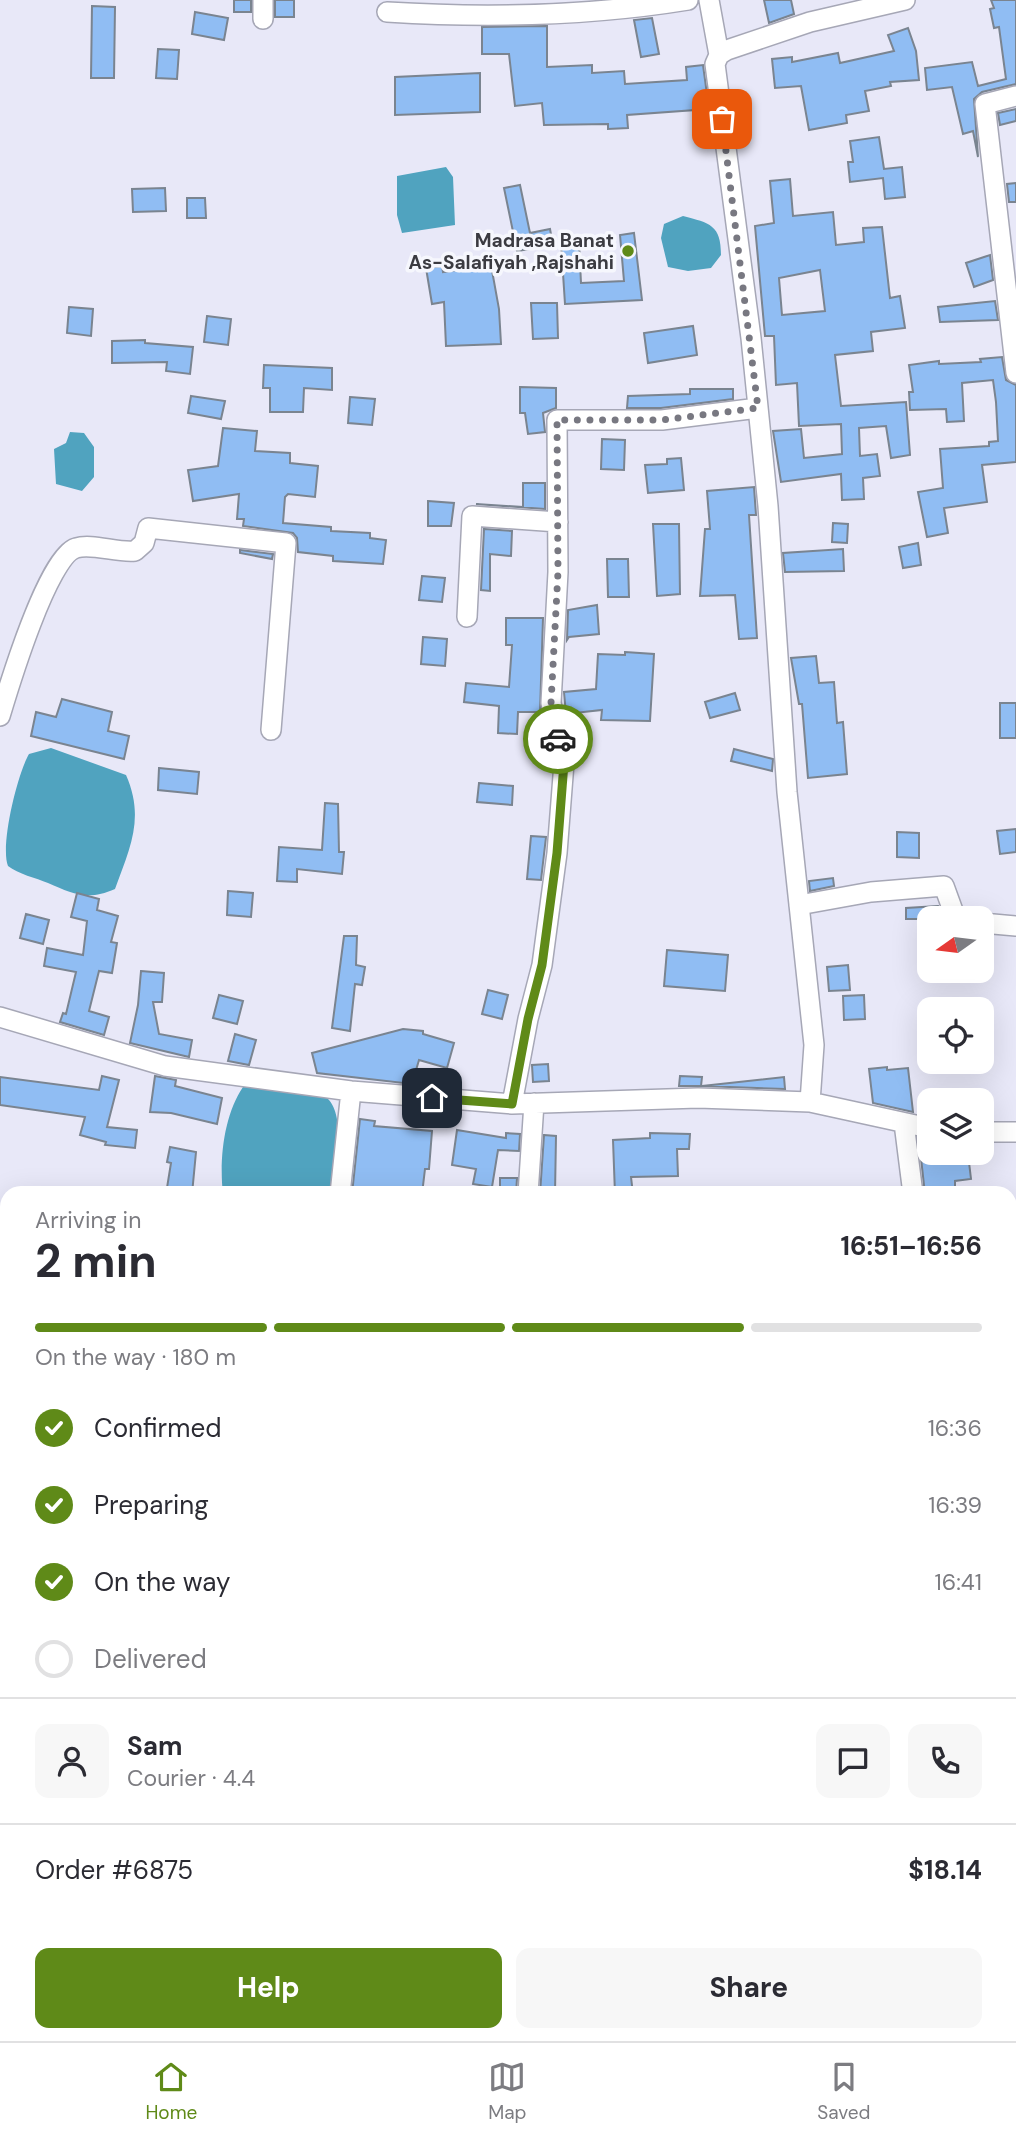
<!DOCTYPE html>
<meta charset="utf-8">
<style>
:root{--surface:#fff;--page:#f7f7f7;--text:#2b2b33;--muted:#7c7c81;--line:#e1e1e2;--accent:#5f8a18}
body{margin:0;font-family:"DM Sans",sans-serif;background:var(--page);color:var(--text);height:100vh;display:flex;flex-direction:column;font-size:26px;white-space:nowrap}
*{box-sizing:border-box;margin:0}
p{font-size:23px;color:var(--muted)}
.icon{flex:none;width:38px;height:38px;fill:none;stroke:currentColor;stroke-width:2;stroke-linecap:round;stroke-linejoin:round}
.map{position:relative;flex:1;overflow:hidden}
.details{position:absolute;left:0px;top:1186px;width:1017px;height:856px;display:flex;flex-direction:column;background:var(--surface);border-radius:21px 21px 0 0;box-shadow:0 7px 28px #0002}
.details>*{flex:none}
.needle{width:46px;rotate:256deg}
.fabs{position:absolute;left:917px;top:906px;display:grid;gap:14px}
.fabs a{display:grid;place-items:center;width:77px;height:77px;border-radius:14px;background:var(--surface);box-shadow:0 7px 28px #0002;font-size:35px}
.pin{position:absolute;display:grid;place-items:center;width:60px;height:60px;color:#fff;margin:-30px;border-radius:14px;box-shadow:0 4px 10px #0006}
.courier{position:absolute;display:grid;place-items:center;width:70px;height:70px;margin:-35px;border:5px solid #5f8a18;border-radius:50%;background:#fff;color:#222;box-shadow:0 2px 9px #0007}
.summary em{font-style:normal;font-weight:700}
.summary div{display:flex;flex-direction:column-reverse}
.summary{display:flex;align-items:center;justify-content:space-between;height:119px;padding:0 35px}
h1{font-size:46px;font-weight:700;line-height:52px}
.bar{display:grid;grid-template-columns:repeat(4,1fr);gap:10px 7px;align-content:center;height:84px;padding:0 35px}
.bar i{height:9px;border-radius:5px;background:var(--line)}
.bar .active{background:var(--accent)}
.bar p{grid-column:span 4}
.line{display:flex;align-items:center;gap:18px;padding:0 35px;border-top:2px solid var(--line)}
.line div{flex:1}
.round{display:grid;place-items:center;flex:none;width:74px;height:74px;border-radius:14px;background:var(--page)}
ol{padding:0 35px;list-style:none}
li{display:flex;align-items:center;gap:21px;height:77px}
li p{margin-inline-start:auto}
li .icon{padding:7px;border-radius:50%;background:var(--accent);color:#fff;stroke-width:4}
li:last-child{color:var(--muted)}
li i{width:38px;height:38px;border:4px solid var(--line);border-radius:50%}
.button{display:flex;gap:14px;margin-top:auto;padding:14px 35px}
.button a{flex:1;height:80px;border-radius:14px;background:var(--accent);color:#fff;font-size:28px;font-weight:700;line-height:80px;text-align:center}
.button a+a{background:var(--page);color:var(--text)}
.dock{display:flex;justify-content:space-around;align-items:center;height:98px;border-top:2px solid var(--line);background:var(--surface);font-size:19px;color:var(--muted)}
.dock a{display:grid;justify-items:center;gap:4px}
.dock .active{color:var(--accent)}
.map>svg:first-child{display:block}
.water{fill:#50a3bf}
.building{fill:#90bdf3;stroke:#7a8490;stroke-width:2;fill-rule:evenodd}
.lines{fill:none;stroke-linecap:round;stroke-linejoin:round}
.minor-casing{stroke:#a6a7b6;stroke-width:22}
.minor{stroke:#fff;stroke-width:19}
.done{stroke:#787881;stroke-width:7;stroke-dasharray:0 12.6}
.route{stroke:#5f8a18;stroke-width:9}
.poi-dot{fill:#5f8a18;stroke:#f6f7fd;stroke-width:2.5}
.labels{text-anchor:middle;stroke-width:7;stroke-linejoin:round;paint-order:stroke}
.poi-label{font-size:19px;font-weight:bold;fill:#3b3b41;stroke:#f6f7fd;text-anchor:end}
</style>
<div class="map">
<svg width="1016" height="2041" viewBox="0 0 1016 2041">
<rect width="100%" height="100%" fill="#e8e8f8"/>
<path class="water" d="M446 167 453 177 455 225 402 233 397 215V176Z
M683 216C710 223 721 225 721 255L711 268 688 271 668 267 661 238 664 224Z
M70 432 84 433 94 447V477L82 491 56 484 54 449 66 443Z
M51 748 126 775C145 818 130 848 115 889 88 901 73 894 48 883 36 878 18 874 8 866 0 846 17 775 29 754Z
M265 1086C282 1088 309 1088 324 1096 348 1110 335 1169 333 1193L223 1194C219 1159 224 1115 243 1087Z"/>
<path class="building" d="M234 0H251V12H234Z
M275 0H294V17H275Z
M764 0H791L794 14 769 23Z
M991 0H1016V84L982 92 974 99 978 157 973 131 963 134 952 87 927 90 925 68 972 62 978 86 1006 79 999 27 994 28 990 9 994 8Z
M92 6 115 7 114 78H91Z
M195 12 228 18 224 40 192 34Z
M652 18 659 54 641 57 634 20Z
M547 26V67L592 65V73L624 71 625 84 687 80 686 67 703 65 709 109 627 115 628 128 608 129V124L544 125 542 103 515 106 509 54H482V27Z
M908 28 916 51 919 80 890 82 891 86 865 91 869 111 846 115 847 123 809 130 801 86 775 88 772 59 792 57V62L838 53 840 63 894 51 888 35Z
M158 49 179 50 177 79 156 78Z
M480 73V112L395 115V77Z
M1016 109V121L1000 125 998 113Z
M879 137 884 169 902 167 905 197 885 199 883 178 850 182 848 162H853L850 141Z
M790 179 793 216 833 212 836 245 864 242 863 228 882 227 890 298 900 296 905 328 871 332 873 351 835 355 841 406 906 402 910 455 891 458 886 426 859 428 860 456 877 454 880 476 863 478 864 499 842 500 841 474 781 482 773 431 801 429 804 458 842 454 841 424 799 426 797 383 776 385 774 336H765L755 226 774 223 770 181ZM820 270 825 311 782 315 779 278Z
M1016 183V202H1009L1007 184Z
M520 185 530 233 550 229 553 245 517 251 504 188Z
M165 188 166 211 133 212 132 189Z
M187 198H205L206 218H187Z
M634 233 642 300 565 304 561 243 579 242 581 283 624 281 620 235Z
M990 255 993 280 974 287 966 263Z
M491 265 499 309 501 344 446 346 444 302 432 304 426 268 442 266 443 272Z
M995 301 998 320 940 322 938 307Z
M531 303H557L558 338 533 339Z
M69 307 93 309 91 336 67 333Z
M207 316 231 319 228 345 204 342Z
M693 326 697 355 648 363 644 333Z
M145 340V343L193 347 190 374 166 371 167 362 112 363V341Z
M1002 357 1006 380 1016 385V462L982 465 987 502 944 508 948 533 927 537 918 492 943 488 940 449 989 446V442L998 441 996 402 993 380 962 383 964 421 947 422 946 409 910 410 909 392H913L909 365 939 361V364L981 362 980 359Z
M264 365 332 368V390L304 388 303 412H270V388H263Z
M520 387 556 388V408L543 413 545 432 528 434 525 413H520Z
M690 389H733V399L661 408H627L628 396 690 394Z
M191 396 225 401 221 419 188 413Z
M350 397 375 399 372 425 348 423Z
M223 428 257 431 255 451 290 453V463L318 466 315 497 288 494 285 497 283 523 331 527V531L370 533V538L386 540 383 564 333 561V556L298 552 297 538 293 533 243 526 244 519H237L239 494 193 501 188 470 218 466Z
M602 439 625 440 624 470 601 469Z
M681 458 684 490 648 493 645 465 667 464V459Z
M523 483H545V509L476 504 523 507Z
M754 487 756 515H749L757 638 739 639 735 595 700 596 705 529H710L707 491Z
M428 501 454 503 451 526H428Z
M833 523 848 524 847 543 832 542Z
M653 524H679L680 594 657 596Z
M484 529 512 531 511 556 490 554V591L481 590Z
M918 543 921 565 903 568 899 547Z
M843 549 844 571 785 572 783 553Z
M240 550 273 554 272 559 240 553Z
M607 559H628L629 597H608Z
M422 576 445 578 442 602 419 600Z
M597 605 599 634 569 637 567 640 568 610Z
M506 618H543L540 712H518L517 734 498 733 499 706 464 702 466 683 509 687 512 645H506Z
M423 637 447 639 445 666 421 664Z
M625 652 654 654 650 721 601 720 602 710 566 714 564 692 596 689 598 654 625 655Z
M816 656 819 683 834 682 837 723 843 722 847 774 808 778 802 704H799L791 658Z
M735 693 740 710 710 718 705 702Z
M62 699 112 712 108 731 129 736 124 759 31 736 36 712 56 717Z
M1000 703H1016V738H1000Z
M734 749 773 759 772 771 731 761Z
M159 768 199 772 197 794 158 790Z
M479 783 513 786 512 805 477 802Z
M325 803 338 804 339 852H344L342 874 297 869V882L277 881 279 847 322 850Z
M1016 829V852L1000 854 997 831Z
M897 832 919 833V858L897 857Z
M531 836 546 837 541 880 527 879Z
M833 878 834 886 810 891 809 881Z
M228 891 253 893 251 917 227 915Z
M77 893 99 899 97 910 118 916 111 942 117 943 112 973 99 971 89 1011 109 1017 104 1035 60 1022 63 1013 66 1014 76 972 44 966 47 948 83 955 87 921 71 917Z
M938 906 943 919H906V908Z
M26 914 49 920 43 944 20 938Z
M344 936H357L356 965 365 967 362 985 355 984 350 1031 332 1028Z
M667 950 728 955 725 991 664 986Z
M848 965 850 990 829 991 827 967Z
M141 971 164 973 162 1002H153L159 1034 192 1040 189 1057 130 1043 138 1005Z
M488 990 508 995 502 1019 482 1014Z
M219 995 243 1001 237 1024 213 1018Z
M864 995 865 1019 844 1020 843 996Z
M403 1029 423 1031V1034L454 1043 447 1068 419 1060 412 1084 317 1073 312 1053Z
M235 1034 256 1040 249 1065 228 1061Z
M548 1064 549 1081 533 1082 532 1065Z
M887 1067V1070L908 1068 913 1112 873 1103 869 1069Z
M102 1076 119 1080 107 1127 137 1130 135 1148 105 1145 106 1142 80 1135 85 1117 0 1105V1077L99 1090Z
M155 1076 176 1080 175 1086 222 1098 217 1124 171 1113 150 1112Z
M680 1076 702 1077 701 1086H679Z
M784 1077 785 1089 702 1086Z
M360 1119 375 1121 374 1126 432 1131 429 1169H425L422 1194 380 1188 379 1194H352Z
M457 1130 506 1138V1133L520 1134 519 1151 498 1150 492 1187 473 1184 476 1169 452 1165Z
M650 1133 690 1134 689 1149H677L678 1176 631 1177 633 1194H615L613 1140 650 1138Z
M544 1135 556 1136 555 1194H540Z
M170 1147 196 1152 192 1194H166L171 1163 167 1162Z
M968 1154 971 1179 955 1181V1194H925L921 1158Z
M500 1178H517L516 1194H500Z"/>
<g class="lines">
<defs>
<path id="minor" d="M263 0V19
M709 0 719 55
M387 12C486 18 590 16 688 0
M1016 96 985 104 1016 373
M467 617 472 516 558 522
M0 716C9 686 48 556 76 548 92 543 117 553 135 551L144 543 148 528 286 543 271 730
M799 905 871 892 944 886 956 919
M982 923 1016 926
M0 1017 165 1066 351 1091 512 1104 698 1098 810 1102 929 1128
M810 1102 814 1045 787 792 768 506 751 338 715 64 719 55 727 50 810 22 905 0
M512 1104 528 1019 542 965 557 853 564 763 551 703 558 572 557 420H662L758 408
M904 1123 913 1194
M982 1132H1016
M340 1194 351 1091
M528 1194 534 1103
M0 1244 7 1245
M1010 1715 1016 1714
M0 1814H7
M981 2035V2041"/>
</defs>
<use href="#minor" class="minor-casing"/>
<use href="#minor" class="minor"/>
</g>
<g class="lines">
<path class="done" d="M558 739 551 703 558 572 557 420H662L758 408 722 119"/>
<path class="route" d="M432 1098 512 1104 528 1019 542 965 557 853 564 763 558 739"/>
</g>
<circle class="poi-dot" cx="628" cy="251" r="7"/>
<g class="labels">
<g class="poi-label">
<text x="614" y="247">Madrasa Banat<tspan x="614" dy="22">As-Salafiyah ,Rajshahi</tspan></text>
</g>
</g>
</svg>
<div class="fabs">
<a><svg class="needle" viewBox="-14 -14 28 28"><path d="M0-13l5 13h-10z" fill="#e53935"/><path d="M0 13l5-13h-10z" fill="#7c7c81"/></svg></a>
<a><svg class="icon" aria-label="locate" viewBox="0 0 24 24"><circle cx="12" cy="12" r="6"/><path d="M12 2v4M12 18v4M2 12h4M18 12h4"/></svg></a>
<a><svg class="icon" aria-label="layers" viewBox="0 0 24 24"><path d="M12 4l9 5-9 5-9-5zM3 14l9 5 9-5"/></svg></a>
</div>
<div class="pin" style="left:722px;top:119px;background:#ea580c"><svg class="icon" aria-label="bag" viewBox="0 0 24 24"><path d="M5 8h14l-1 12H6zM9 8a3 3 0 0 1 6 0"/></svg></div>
<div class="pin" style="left:432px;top:1098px;background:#1f2937"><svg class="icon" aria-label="home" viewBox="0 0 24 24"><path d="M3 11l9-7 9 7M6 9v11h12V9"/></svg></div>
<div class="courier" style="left:558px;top:739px"><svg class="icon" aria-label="car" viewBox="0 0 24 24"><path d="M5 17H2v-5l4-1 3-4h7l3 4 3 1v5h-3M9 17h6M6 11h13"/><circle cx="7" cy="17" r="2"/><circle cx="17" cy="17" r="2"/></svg></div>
<section class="details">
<div class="summary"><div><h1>2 min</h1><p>Arriving in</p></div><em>16:51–16:56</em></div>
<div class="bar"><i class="active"></i><i class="active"></i><i class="active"></i><i></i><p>On the way · 180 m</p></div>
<ol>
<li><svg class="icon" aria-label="check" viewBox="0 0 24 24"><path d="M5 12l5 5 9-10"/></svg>Confirmed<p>16:36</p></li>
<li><svg class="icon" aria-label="check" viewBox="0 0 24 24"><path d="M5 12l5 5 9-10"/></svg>Preparing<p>16:39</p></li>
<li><svg class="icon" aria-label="check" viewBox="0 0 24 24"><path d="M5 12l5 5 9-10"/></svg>On the way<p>16:41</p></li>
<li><i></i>Delivered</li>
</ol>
<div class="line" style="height:126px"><a class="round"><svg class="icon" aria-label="person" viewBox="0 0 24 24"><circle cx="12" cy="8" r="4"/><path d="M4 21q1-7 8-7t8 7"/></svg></a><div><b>Sam</b><p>Courier · 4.4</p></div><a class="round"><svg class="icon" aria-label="chat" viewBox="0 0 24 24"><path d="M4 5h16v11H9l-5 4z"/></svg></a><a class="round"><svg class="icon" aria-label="phone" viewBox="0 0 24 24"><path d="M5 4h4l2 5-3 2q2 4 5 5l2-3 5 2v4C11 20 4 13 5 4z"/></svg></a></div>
<div class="line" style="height:91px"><div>Order #6875</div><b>$18.14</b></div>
<div class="button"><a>Help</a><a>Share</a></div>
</section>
</div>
<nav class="dock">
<a class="active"><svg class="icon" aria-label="home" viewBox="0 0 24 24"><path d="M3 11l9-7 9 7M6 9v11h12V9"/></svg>Home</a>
<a><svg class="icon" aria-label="map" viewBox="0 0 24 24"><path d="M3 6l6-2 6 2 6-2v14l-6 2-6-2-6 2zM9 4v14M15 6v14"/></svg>Map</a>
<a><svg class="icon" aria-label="saved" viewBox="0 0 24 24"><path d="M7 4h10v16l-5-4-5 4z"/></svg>Saved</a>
</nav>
